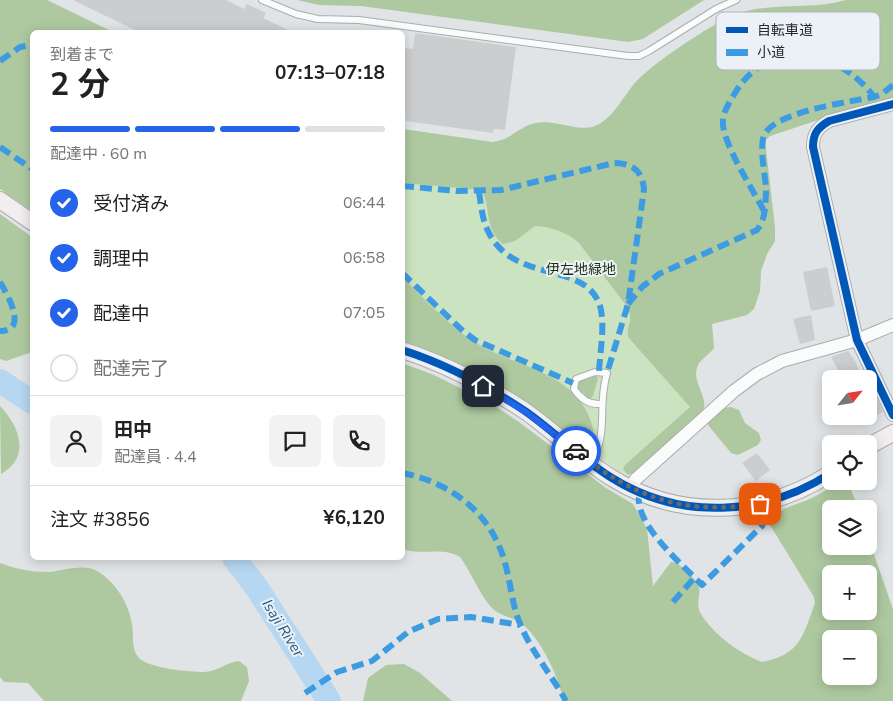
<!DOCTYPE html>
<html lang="ja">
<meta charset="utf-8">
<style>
:root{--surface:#fff;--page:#f2f2f2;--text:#222;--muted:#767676;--line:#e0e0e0;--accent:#2563eb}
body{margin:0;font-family:"Nunito Sans","Noto Sans JP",sans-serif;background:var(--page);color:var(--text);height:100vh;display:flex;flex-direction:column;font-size:19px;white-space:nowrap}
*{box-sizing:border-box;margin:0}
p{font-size:16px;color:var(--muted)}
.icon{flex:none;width:28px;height:28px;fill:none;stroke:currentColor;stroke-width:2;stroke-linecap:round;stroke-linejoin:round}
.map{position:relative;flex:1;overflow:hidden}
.details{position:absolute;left:30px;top:30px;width:375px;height:530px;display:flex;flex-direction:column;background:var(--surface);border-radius:8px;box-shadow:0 2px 12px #0003}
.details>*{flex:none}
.needle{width:32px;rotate:60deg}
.fabs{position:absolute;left:822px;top:370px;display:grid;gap:10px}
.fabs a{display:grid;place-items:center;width:55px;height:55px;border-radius:8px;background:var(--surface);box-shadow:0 2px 12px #0003;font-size:25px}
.pin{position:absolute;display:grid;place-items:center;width:42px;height:42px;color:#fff;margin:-21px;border-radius:10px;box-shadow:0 2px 8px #0006}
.courier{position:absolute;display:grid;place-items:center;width:50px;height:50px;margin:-25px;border:4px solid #2563eb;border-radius:50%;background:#fff;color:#222;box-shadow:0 1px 6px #0007}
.summary em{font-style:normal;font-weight:700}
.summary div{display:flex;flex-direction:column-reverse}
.summary{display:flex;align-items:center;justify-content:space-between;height:85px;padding:0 20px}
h1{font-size:32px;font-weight:700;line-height:38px}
.bar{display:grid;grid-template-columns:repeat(4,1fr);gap:8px 5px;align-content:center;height:60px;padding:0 20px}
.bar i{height:6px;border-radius:4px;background:var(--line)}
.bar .selected{background:var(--accent)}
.bar p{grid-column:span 4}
.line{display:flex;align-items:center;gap:12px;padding:0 20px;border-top:1px solid var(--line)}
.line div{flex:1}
.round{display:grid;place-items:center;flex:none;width:52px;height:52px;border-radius:8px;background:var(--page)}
ol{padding:0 20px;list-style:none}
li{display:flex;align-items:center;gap:15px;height:55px}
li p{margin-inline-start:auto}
li .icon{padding:5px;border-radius:50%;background:var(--accent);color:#fff;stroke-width:4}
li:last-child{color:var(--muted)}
li i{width:28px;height:28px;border:2px solid var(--line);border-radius:50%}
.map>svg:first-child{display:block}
.green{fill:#cce3c1}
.forest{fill:#aec9a0;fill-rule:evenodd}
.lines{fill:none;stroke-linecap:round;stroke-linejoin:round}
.river{stroke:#b6d7f1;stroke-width:24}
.building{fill:#cbcdcf}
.lane-casing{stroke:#aaacae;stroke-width:8}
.street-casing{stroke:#aaacae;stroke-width:14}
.secondary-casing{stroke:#aaacae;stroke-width:18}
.lane{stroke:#fafbfb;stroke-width:6}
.street{stroke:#fafbfb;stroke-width:12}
.secondary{stroke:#f2eeee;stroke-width:16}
.quiet{stroke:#3d9ce1;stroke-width:6;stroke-dasharray:12 6;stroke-linecap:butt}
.cycleway-casing{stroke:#ebf1f6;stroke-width:11}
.cycleway{stroke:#0057b8;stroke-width:8}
.done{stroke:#686a6c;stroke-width:5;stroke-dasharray:0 9}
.route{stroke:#2563eb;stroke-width:6}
.labels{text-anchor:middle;stroke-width:4;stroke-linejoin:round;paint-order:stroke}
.park-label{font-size:14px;fill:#1c2f0f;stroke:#ebf1f6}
.water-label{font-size:15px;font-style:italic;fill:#225c83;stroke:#ebf1f6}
.key{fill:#ebf1f6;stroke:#b0b5b9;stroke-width:1}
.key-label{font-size:14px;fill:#27292b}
</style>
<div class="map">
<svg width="893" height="701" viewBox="0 0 893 701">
<rect width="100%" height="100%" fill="#e1e4e6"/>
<path class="green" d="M846 0H893L827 117 770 136 765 140 775 228V241L767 254 761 271 760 291 754 309 747 315 712 324 714 348 697 366 696 377 705 405 637 471 628 475 617 470C545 419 490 368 403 341V129L492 142C510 141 519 126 536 123 555 119 574 131 592 127 611 122 623 97 634 84 651 64 709 26 734 15 768 1 810 11 846 0Z"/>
<path class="forest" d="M0 0H47L113 32H32V211L0 189Z
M297 0H704L643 39 628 42 361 6 319 5Z
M846 0H893V99L827 117 770 136 765 140 775 228V241L767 254 761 271 760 291 754 309 747 315 712 324 714 348C709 355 701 358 698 365 690 381 709 395 703 412L637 471 628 475 623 469 625 465 690 407 628 337C626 322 636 322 625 304L579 243C569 233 549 226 535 226L515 241 503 244C484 229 491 208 482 190L403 183V129L492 142C510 141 519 126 536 123 555 119 574 131 592 127 611 122 623 97 634 84 651 64 709 26 734 15 768 1 810 11 846 0Z
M0 214 32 237V352L6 361 0 359Z
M402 277C425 299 447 324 473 341 512 367 572 370 590 419 593 427 595 432 592 440L586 444 580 443C527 400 469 362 403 341Z
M402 363 434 375 492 404 519 422 606 488 633 504 647 529 653 586 671 562C679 561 696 579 699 587 701 596 695 604 701 614 714 635 739 653 762 662 800 655 803 636 815 603L814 597 770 525 771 517C783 507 800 504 814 497 824 492 832 485 843 483L850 488 859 509H831V546H869V540L893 609V701H563C561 680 539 636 521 623 512 617 499 616 491 607 478 592 472 573 460 557 442 546 422 556 403 549ZM831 574H869V611H831ZM831 639H869V676H831Z
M595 375 598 378 593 396 590 399 577 388 578 381Z
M0 406C20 427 31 457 1 474Z
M731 407 739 410 745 423 759 433 761 440 758 445 738 455 731 453 708 425V422L724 408Z
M0 563C16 569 31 572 48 572 63 571 83 563 97 571 115 581 129 604 132 624 134 635 131 648 138 657 146 668 190 672 204 672 217 672 226 662 239 661L247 667 249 681 241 701H44L28 683 4 682 0 677Z
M404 664 420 673 452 701H363L368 678 386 665Z"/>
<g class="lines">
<path class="river" d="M0 381 32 402
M234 558 257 588 329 701"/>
</g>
<path class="building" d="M73 0H226L244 9 247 4 266 13 263 18 292 32H139Z
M415 33 516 47 505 130 494 129 493 133 405 121 406 118H402V48L413 49Z
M827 267 835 306 811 311 803 272Z
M811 315 815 340 800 344 793 319Z
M848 351 856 362 861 379H843L831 357Z
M869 383 883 412 869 419Z
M757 453 770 470 756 481 742 463Z"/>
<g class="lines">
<defs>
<path id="lane" d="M262 0 296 14 318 19 359 20 628 56H639L649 51 716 9 736 0
M592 462C609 430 597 406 607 373L595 372 576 379 574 389C580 398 589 405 601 404"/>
<path id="street" d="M893 104 829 121C817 128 813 134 813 147L857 340 893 415
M630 488 636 479 734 391 757 374 782 361 857 340 893 325"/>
<path id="secondary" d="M0 200 32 222
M402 350C446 364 487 386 525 411 555 432 581 459 612 478 681 521 765 516 831 473
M869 446 893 433"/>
</defs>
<use href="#lane" class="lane-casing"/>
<use href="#street" class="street-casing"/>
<use href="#secondary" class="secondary-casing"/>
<use href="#lane" class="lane"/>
<use href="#street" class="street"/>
<use href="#secondary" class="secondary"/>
<path class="quiet" d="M0 61 20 47 32 45
M0 147 32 169
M402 186 457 191 501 190 614 163C633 163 642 171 644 189L628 304 607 373
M479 192C481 204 482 218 487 229 512 285 581 260 599 303 606 320 600 353 599 371
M764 211C753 190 725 147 723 125 722 113 729 103 735 93 769 36 839 49 874 97
M402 273 463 331 475 340 573 383
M0 282C7 294 29 331 0 331
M628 304 642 287 659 274 757 230C766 218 765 207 766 193 766 176 760 156 763 139 767 112 850 102 874 97L882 94 893 85
M402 473C451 482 492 514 505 563 511 584 512 606 521 626 532 652 552 676 566 701
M640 492C630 521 684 566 702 585L762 526 764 520 760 504
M673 602 695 577
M305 693 337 672 372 661 408 632 438 619 471 617 520 625"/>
<defs>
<path id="cycleway" d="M893 104 829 121C817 128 813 134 813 147L857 340 893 415
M402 350C446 364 487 386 525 411 555 432 581 459 612 478 681 521 765 516 831 473"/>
</defs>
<use href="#cycleway" class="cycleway-casing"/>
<use href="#cycleway" class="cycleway"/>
</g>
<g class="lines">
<path class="done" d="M576 451C636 499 683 515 760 504"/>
<path class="route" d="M483 386 526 412 576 451"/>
</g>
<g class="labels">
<g class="park-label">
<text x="581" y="274">伊左地緑地</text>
</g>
<g class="water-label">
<text transform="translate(283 628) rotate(58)" y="5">Isaji River</text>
</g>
</g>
<rect x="716" y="12" width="164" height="58" rx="8" class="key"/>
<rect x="726" y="27" width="22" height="6" fill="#0057b8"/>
<rect x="726" y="49" width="22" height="7" fill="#3d9ce1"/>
<g class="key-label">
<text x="757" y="35">自転車道</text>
<text x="757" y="57">小道</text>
</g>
</svg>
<div class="fabs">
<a><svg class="needle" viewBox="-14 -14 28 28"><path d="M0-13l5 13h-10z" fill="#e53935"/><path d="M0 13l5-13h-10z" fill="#767676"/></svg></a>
<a><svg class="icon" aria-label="locate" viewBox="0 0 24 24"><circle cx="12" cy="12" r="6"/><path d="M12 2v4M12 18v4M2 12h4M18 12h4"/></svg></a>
<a><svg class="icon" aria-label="layers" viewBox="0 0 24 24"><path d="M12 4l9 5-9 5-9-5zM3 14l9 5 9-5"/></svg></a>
<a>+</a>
<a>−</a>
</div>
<div class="pin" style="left:760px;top:504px;background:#ea580c"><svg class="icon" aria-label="bag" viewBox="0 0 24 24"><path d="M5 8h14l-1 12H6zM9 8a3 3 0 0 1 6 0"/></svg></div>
<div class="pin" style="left:483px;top:386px;background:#1f2937"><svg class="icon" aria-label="home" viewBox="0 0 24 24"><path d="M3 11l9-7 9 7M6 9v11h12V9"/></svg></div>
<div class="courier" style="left:576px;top:451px"><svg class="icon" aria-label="car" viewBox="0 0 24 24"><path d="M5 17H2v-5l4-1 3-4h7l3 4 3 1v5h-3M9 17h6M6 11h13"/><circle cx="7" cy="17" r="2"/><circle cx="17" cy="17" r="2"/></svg></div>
<section class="details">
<div class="summary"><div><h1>2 分</h1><p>到着まで</p></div><em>07:13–07:18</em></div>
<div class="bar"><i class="selected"></i><i class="selected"></i><i class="selected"></i><i></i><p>配達中 · 60 m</p></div>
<ol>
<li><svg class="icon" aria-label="check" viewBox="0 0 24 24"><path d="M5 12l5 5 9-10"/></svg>受付済み<p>06:44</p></li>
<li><svg class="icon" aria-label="check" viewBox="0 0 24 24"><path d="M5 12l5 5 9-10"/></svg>調理中<p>06:58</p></li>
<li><svg class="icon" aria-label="check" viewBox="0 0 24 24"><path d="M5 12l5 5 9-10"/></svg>配達中<p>07:05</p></li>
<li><i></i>配達完了</li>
</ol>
<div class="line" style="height:90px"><a class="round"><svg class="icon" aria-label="person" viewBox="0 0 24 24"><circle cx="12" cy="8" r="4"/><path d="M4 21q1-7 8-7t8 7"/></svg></a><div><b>田中</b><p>配達員 · 4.4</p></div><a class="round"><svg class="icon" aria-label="chat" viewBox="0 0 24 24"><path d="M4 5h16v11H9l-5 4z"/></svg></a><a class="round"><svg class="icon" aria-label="phone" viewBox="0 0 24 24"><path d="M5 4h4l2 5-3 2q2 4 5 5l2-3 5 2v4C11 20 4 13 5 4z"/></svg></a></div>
<div class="line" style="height:65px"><div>注文 #3856</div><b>¥6,120</b></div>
</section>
</div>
